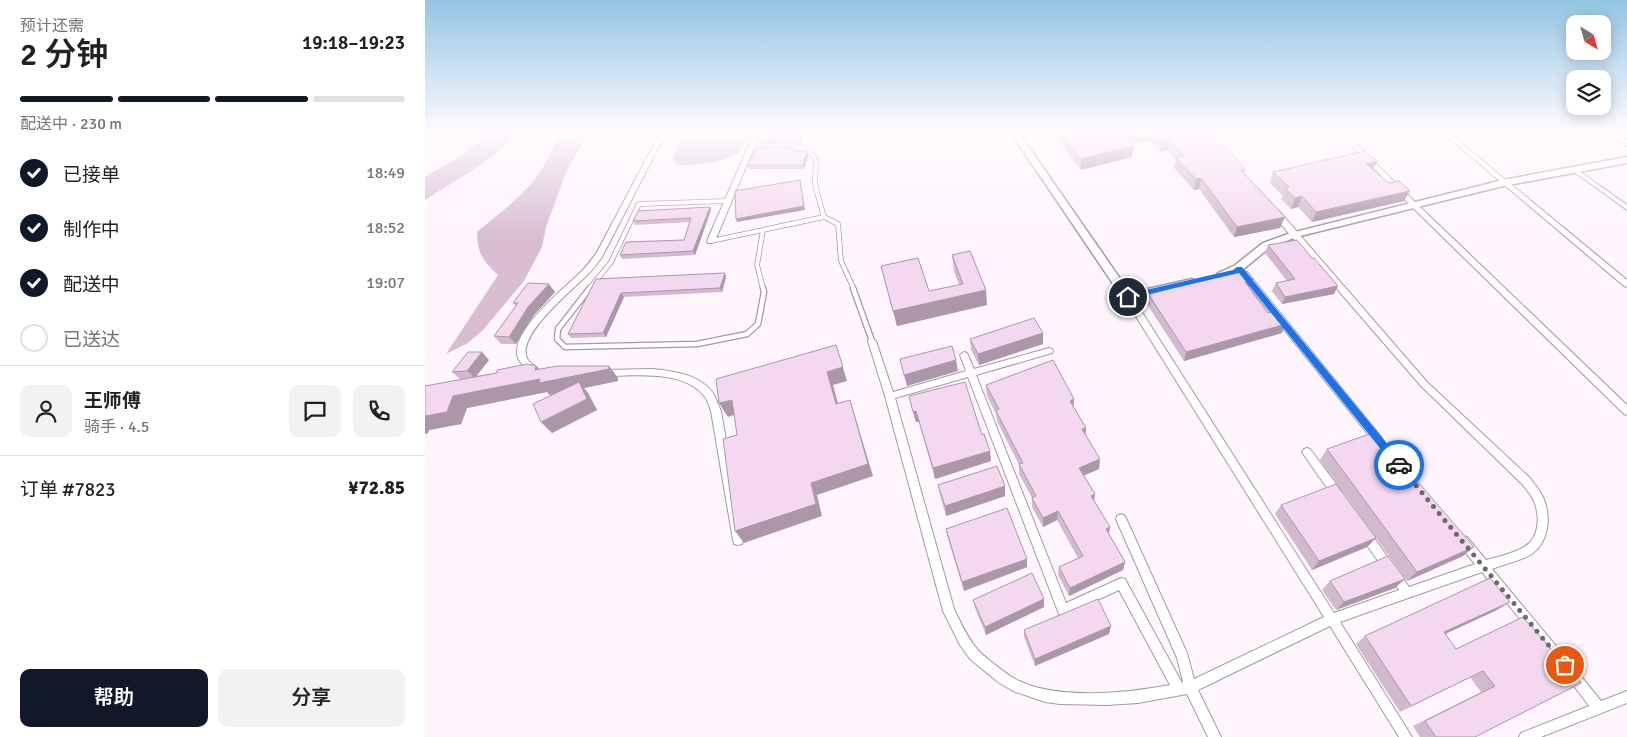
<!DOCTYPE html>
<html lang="zh">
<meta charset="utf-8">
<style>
:root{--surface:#fff;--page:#f2f2f2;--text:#202124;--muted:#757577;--line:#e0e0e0;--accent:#111827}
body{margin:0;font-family:Signika,"Noto Sans SC",sans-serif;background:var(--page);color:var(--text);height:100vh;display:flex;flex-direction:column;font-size:19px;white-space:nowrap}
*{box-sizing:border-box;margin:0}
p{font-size:16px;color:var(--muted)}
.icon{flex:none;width:28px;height:28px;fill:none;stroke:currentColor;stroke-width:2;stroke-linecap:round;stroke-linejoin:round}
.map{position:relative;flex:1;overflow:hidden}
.sheet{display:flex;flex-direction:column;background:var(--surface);width:425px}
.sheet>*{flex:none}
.needle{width:32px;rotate:143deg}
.tools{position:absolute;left:1141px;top:15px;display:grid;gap:10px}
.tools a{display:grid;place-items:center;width:45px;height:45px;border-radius:10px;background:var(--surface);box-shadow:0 2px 12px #0003;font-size:25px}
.pin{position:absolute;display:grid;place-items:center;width:42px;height:42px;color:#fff;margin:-21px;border:2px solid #fff;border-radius:50%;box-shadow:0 1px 5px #0007}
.courier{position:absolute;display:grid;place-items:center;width:50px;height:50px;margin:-25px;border:4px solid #1a73e8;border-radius:50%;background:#fff;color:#222;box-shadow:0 1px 6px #0007}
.summary em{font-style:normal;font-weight:600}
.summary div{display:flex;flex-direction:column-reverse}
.summary{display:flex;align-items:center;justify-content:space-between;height:85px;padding:0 20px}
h1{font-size:32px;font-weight:600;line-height:38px}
.bar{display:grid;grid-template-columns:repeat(4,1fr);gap:8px 5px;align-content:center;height:60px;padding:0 20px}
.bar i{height:6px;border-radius:4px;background:var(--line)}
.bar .on{background:var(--accent)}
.bar p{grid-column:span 4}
.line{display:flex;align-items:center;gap:12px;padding:0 20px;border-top:1px solid var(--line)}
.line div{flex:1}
.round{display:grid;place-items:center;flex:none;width:52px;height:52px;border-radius:10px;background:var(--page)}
ol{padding:0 20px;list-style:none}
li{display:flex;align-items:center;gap:15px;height:55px}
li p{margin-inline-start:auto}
li .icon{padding:5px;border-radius:50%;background:var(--accent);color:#fff;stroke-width:4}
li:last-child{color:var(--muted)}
li i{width:28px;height:28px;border:2px solid var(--line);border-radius:50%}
.button{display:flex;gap:10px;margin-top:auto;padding:10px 20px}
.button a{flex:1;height:58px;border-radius:10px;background:var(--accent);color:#fff;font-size:20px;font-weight:600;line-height:58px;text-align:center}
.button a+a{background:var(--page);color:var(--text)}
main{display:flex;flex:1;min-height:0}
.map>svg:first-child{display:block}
.green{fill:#d5c3d2}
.forest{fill:#d8bdd3}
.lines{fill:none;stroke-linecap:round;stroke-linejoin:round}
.service-far1-casing{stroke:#a49aa2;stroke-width:5.5}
.service-casing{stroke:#a49aa2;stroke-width:7}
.minor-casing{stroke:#a49aa2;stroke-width:2}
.tertiary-casing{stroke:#a49aa2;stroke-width:3}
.service-far1{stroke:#fff;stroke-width:4}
.service{stroke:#fff;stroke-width:4.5}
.minor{fill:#fff;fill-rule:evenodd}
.tertiary{fill:#fff;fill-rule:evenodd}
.wall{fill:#d2bace}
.shaded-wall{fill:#ab97a7}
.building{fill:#f4d8ef;stroke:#ab97a7}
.route{fill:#1a73e8}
.done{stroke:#6e696e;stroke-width:5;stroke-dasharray:0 9}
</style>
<main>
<section class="sheet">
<div class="summary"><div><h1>2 分钟</h1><p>预计还需</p></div><em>19:18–19:23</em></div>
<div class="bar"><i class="on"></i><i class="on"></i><i class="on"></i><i></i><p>配送中 · 230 m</p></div>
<ol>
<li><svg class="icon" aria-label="check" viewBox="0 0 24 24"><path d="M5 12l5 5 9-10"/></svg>已接单<p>18:49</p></li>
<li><svg class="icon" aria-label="check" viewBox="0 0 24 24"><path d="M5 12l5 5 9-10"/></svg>制作中<p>18:52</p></li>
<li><svg class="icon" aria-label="check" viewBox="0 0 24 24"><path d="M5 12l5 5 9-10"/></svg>配送中<p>19:07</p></li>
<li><i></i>已送达</li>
</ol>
<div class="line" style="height:90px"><a class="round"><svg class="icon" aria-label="person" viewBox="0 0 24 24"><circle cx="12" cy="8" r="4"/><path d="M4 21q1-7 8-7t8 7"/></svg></a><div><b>王师傅</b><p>骑手 · 4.5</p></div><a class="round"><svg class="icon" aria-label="chat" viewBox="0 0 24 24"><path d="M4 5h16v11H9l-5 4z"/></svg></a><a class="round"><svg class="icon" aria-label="phone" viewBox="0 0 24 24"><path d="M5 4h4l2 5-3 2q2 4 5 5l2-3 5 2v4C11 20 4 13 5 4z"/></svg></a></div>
<div class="line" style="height:65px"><div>订单 #7823</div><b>¥72.85</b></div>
<div class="button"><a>帮助</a><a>分享</a></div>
</section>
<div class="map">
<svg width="1202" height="737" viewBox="0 0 1202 737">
<rect width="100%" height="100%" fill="#fef5fd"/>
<path class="green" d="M259 133H325C322 138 320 147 316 150 300 164 271 165 251 165L248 156Z"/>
<path class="forest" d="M59 133H93C73 157 28 182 0 200V177C17 165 51 153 59 133Z
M139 133H164L142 170 121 227 117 247 99 281 58 330 43 343 21 354 73 275C57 260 53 254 52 232 72 215 94 199 110 179 121 165 127 147 139 133Z"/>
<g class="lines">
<defs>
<path id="service-far1" d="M399 217 413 224 416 261 429 289
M338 230 332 265 338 289
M286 241 399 217C396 206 392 194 390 183 389 175 393 166 390 159 383 141 344 146 328 147
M164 289 186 262 214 204 302 201"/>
<path id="service" d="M165 288 133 329 132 339 140 347 272 344 322 334 333 324 339 292 338 288
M428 288 447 341"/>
<path id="minor" d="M235 133H241L177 257C172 263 168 270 162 275 149 289 88 337 103 360 106 364 111 366 114 370L113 372C107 374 101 369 97 364 73 340 141 287 156 272 161 267 166 260 171 254Z
M329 133H335L290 241 286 243H283L282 241Z
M914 133H920L991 203 1202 405V415L1199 414 987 207Z
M1018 133H1024L1202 280V287L1199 286Z
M1150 168 1202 205V210L1148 171 1147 170Z
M848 211H854L1002 382 1105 478C1109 484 1115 490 1118 497 1126 516 1125 540 1107 554 1100 559 1077 565 1067 569L1141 658 1143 662 1141 666 1137 668 1133 666 1057 572 915 622 987 737H974L905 626 773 690 796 737H783L762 694 713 703 682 705 635 704 620 702 588 691 573 682 545 659 535 645 518 611 460 396 443 341 444 339 447 338 451 341 468 392 541 371 535 355 539 352 542 353 549 369 624 348 627 349 628 351 627 353 551 375 641 603 696 578 700 579 757 683 758 682 752 658 691 519 692 516 696 514 700 516 762 653 769 679 899 617 700 299 699 297 700 295H706L909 613 974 590 936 537 935 534 936 531 940 529 944 531 984 587 1050 564 1034 545 1033 541 1034 537 1038 536 1042 537 1061 560C1072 557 1089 553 1099 547 1115 538 1115 516 1109 501 1106 495 1101 489 1097 484L996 386 848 215ZM543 377 634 614 638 616 694 590 745 685C702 693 634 700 594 681 585 677 577 670 569 664 563 659 557 655 552 649 542 637 536 623 529 609L470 398Z
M819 271 822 272 957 438 959 441 957 444 954 445 951 444 816 276 815 274 816 272Z
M227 369C249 371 274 374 288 393 291 398 293 405 296 411L318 540 317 544 313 545 309 544 308 540 286 411C284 406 283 401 280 397 259 369 209 376 178 376L175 375 174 373 175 371 178 370Z
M882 448 885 449 917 492 918 495 917 498 913 500 909 498 879 455 877 452 879 449Z
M1147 668 1151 670 1176 701 1202 691V703L1116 737H1094L1096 733 1164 706 1143 678 1141 674 1143 670Z"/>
<path id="tertiary" d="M586 133H594L705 293 767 279 772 282 771 284 703 301 699 300Z
M1182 133H1191L1202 140V146Z
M1202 157V163L1078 186 871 237 844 248 816 271 797 278 792 275 793 273 809 266 838 243 866 233 1078 180Z"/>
</defs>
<use href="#service-far1" class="service-far1-casing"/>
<use href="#service" class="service-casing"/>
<use href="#minor" class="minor-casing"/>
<use href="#tertiary" class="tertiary-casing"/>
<use href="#service-far1" class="service-far1"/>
<use href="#service" class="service"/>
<use href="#minor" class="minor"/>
<use href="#tertiary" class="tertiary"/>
</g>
<path class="wall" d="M379 133 375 145 336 143 335 139Z
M635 133H784L820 169 819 173 855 228 809 237 774 189 769 190 749 168 751 160 743 150 735 152 725 140 707 144V157L656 170 635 143Z
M373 152H382L383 156 379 169H324L322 165Z
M952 161 948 170 979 201 887 222 873 207 866 209 856 199 858 196 845 183 848 172Z
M285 207 286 210 270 255 197 259 195 255 259 240 265 222 210 225 208 221Z
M843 245 909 294 857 304 847 291 851 283 862 281 840 253Z
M527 255 562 305 472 326 456 266 504 291 534 285 529 271Z
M301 277 297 292 199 297 181 337 146 338 143 334 171 279Z
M825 289 843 313 861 324 857 333 759 361 722 304 724 295Z
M130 292 109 315 91 344H76L69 336 91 306 88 303Z
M618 333V344L554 365 546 350 545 339Z
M64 360 51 376 111 366 114 369 184 366 193 378V381L159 388 163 393 172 410 127 433 116 422 130 394 125 395 122 392 42 408 36 424 4 430 3 433 0 434V386L39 379H35L27 372Z
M561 385 649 399V407L661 428 660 434 674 469 659 475 670 494 669 500 685 527 684 534 700 562 698 570 644 596 633 575 634 567 653 558 632 520 618 527 607 507V498L594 474V465L572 421 571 414 562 396Z
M484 396 557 435 566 461 510 479 494 422H491Z
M902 449 1049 547 1038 556 982 581 895 460Z
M513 485 580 496 521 516 515 495Z
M856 505 951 538 942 547 887 570 850 514Z
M521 529 602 559V567L539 591 523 539Z
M905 581 970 588 911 610 897 590Z
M619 599V607L561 635 550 608 548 600Z
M1072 610 1020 634 1031 649 1098 617 1050 737H995L988 726 1056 692 1045 677 975 712 931 644 940 636Z
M599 630 684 634 610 666 599 637Z"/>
<path class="shaded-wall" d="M377 133H379L375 145 374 141Z
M711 133H726L725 140 698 146 699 135Z
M745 139 743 150 735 152 737 141Z
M709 146 707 157 656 170V159Z
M382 152 383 156 379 169 378 165Z
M952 161 947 172 941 164Z
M776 178 774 189 769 190 771 179Z
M375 180 380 210 312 222 311 219Z
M985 191 979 201 887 222 891 212Z
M877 196 873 207 866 209 870 198Z
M285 207 286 210 270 255 268 251Z
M860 217 855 228 809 237 812 227Z
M300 273 301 277 297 292 295 288Z
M828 280 824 290 820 282Z
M124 284 130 292 109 315 91 344 84 337 103 307Z
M913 286 909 294 857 304 860 297Z
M561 290 562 305 472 326 468 311Z
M196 293 199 297 181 337 178 333Z
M861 324 857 333 759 361 761 352Z
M618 333V344L554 365 553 354Z
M411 345 422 381 408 385 417 418 411 404 402 372Z
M57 352 64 360 50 378 42 371Z
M531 360 533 371 482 386 479 375Z
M111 366 122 378 184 366 193 378V381L159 388 163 393 172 410 127 433 116 422 157 388 125 395 122 392 42 408 36 424 4 430 3 433 0 434V416L28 396 110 370Z
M649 399 648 410 645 401Z
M307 400 315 413 303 417 294 403Z
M425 400 448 476 392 495 397 516 319 543 310 531Z
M491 411 494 422H491L488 412Z
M661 428 660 438 657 429Z
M565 451 566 461 510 479 508 468Z
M675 459 674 469 653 478 654 468Z
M580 486V496L521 516 520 506Z
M670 494 669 503 666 496Z
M633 511 632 520 618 527V518Z
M685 527 683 536 681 529Z
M951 538 942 547 887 570 894 561Z
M1049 547 1038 556 982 581 992 572Z
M602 559V567L539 591 537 582Z
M700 562 698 570 644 596 645 588Z
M980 579 970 588 911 610 919 602Z
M619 599V607L561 635 560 627Z
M1085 602 1072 610 1007 640 1019 632Z
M686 626 684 634 610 666V659Z"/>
<path class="building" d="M338 133H377L374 141 335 139Z
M635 133H711L699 135 709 146 656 159Z
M730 133H784L799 148H802L820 169 816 170 860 217 812 227 776 178 771 179 751 158 759 156 745 139 737 141Z
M332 147H370L371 148 370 152H382L378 165H322Z
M940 151 952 161 941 164 964 183 974 181 985 191 891 212 877 196 870 198 860 188 864 187 848 172Z
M375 180 379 206 311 219 310 191Z
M285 207 268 251 195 255 201 242 259 240 266 218 208 221 213 211Z
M872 240 887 258H889L913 286 860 297 851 283 870 279 843 245Z
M545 251 561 290 468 311 456 266 493 258 504 291 538 284 527 255Z
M818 269 828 280 820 282 843 313 851 311 861 324 761 352 724 295 756 284Z
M300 273 295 288 196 293 178 333 143 334 171 279Z
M103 283 124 284 103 307 84 337 69 336 93 303H88Z
M609 318 618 333 553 354 545 339Z
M411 345 418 367 402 372 411 404 425 400 443 464 386 483 391 504 310 531 298 439 312 435 307 400 294 403 291 379Z
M527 346 531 360 479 375 475 359Z
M43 352H57L42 371 27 372Z
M628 360 649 399 645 401 661 428 657 429 675 459 654 468 670 494 666 496 685 527 681 529 700 562 645 588 634 567 658 556 633 511 618 518 607 498 611 496 594 464 598 463 571 411 574 409 561 385Z
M102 364 111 366 110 370 132 366H184V369L114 383 115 379 28 396 22 412 0 416V386L72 373V370Z
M154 382 162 399 116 422 108 404Z
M540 382 557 435 559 434 565 451 508 468 491 411 488 412 484 396Z
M950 432 1049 547 992 572 902 449Z
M572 466 580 486 520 506 513 485Z
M911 484 951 538 894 561 856 505Z
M582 508 602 559 537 582 521 529Z
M963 556 980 579 919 602 905 581Z
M607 573 619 599 560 627 548 600Z
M1065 578 1085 602 1019 632 1031 649 1098 617 1156 683 1050 737H1011L1000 721 1070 686 1058 671 986 706 940 636Z
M673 599 686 626 610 659 599 630Z"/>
<linearGradient id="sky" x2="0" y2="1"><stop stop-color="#93c5e3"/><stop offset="0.56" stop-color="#fffafe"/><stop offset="1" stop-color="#fffafe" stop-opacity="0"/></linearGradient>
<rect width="1202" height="236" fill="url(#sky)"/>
<path class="route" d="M812 267H817L977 462V468H971L814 273 703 299 700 297 703 294 808 270Z"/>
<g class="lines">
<path class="done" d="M974 465 1140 665"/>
</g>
</svg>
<div class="tools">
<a><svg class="needle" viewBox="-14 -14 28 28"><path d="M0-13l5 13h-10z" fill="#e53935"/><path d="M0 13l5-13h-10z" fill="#757577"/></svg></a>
<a><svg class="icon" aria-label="layers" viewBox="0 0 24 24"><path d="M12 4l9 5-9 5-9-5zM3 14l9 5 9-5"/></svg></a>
</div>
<div class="pin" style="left:1140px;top:665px;background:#ea580c"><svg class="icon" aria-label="bag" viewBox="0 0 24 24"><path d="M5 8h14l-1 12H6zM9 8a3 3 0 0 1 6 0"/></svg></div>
<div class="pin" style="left:703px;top:297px;background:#1f2937"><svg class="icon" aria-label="home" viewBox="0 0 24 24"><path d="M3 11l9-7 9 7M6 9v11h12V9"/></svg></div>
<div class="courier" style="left:974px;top:465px"><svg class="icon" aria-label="car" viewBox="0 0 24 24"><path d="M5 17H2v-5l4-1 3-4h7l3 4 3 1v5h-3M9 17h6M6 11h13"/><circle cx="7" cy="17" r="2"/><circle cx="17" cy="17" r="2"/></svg></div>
</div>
</main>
